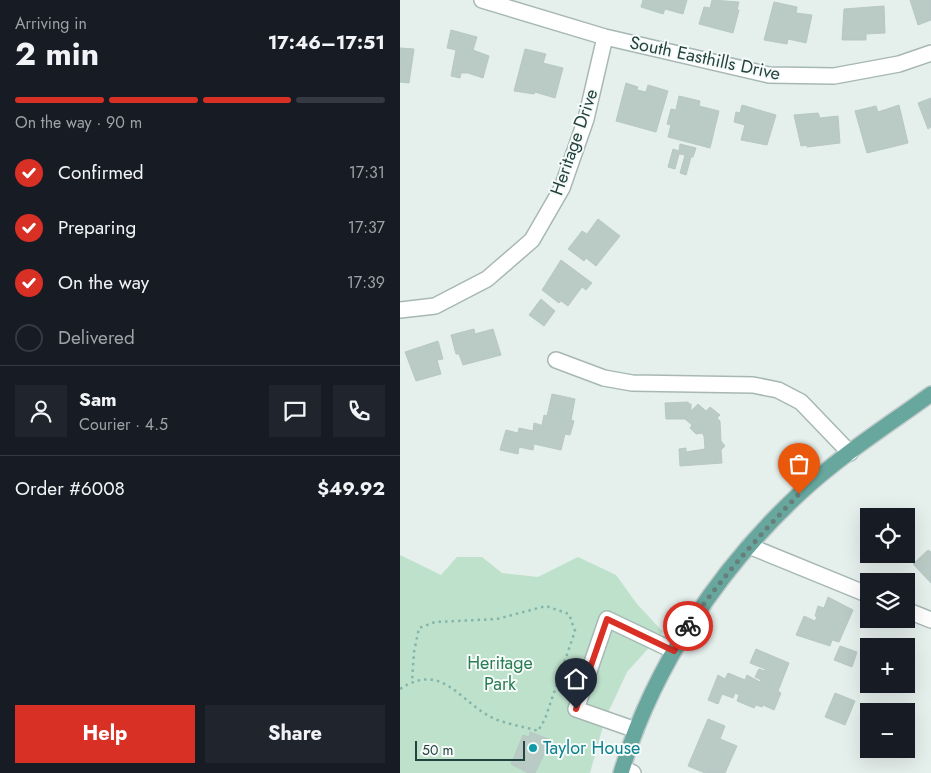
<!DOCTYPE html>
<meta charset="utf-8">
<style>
:root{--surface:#171b24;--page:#20242c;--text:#f1f3f6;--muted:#9ea1a6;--line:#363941;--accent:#d93025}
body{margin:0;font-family:Jost,sans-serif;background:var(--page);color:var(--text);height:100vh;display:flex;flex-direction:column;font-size:19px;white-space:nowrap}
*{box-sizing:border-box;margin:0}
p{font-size:16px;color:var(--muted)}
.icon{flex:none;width:28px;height:28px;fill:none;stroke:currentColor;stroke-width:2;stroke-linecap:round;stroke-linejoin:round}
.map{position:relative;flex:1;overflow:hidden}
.side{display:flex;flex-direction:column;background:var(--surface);width:400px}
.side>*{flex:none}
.buttons{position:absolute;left:460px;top:508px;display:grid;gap:10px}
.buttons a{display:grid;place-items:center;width:55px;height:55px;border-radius:0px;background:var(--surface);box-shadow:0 5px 20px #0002;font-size:25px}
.scale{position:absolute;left:15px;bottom:12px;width:110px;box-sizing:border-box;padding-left:5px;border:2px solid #23433e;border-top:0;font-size:14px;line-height:18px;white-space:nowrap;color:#23433e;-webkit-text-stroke:4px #f6fbf9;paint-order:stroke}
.pin{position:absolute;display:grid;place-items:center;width:42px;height:42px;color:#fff;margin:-51px -21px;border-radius:50% 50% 50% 0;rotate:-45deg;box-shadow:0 0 5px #0007}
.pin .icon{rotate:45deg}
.courier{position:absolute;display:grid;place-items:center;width:50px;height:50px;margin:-25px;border:4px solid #d93025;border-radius:50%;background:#fff;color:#222;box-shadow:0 1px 6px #0007}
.overview em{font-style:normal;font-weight:700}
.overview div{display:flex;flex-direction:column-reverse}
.overview{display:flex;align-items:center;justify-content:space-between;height:85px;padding:0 15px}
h1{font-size:32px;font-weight:700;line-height:38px}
.bar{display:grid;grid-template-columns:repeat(4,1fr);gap:8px 5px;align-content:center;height:60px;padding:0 15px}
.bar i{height:6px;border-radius:4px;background:var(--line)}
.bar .current{background:var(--accent)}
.bar p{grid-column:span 4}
.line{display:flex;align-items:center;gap:12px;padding:0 15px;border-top:1px solid var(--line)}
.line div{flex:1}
.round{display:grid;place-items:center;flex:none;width:52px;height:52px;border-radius:0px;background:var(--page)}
ol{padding:0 15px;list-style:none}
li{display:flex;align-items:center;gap:15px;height:55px}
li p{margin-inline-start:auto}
li .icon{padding:5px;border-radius:50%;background:var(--accent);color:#fff;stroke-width:4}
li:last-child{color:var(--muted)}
li i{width:28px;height:28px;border:2px solid var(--line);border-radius:50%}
.action{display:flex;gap:10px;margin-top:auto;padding:10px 15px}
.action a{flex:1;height:58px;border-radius:0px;background:var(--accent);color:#fff;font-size:20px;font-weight:700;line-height:58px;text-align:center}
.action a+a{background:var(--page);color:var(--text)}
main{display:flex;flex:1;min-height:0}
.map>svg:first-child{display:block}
.green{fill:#bde1cb}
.building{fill:#bacac5;stroke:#b7c9c4}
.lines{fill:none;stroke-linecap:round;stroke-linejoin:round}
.minor-casing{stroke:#a7b8b4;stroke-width:18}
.major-casing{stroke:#c1cac9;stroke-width:18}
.path{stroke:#84b5ab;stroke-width:2.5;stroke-dasharray:2.5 4;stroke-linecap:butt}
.minor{stroke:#fff;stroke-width:15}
.major{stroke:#67a79e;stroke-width:15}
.done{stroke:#677f7b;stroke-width:5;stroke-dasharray:0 9}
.route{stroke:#d93025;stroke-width:6}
.culture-dot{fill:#0f9aa8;stroke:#f6fbf9;stroke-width:2}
.labels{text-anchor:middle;stroke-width:4;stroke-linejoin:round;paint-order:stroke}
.street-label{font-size:18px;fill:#23433e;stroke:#f6fbf9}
.park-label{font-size:18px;fill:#2a7d53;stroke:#f6fbf9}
.culture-label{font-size:18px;fill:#0d838f;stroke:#f6fbf9;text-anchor:start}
</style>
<main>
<section class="side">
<div class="overview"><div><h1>2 min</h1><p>Arriving in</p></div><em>17:46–17:51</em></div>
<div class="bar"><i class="current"></i><i class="current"></i><i class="current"></i><i></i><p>On the way · 90 m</p></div>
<ol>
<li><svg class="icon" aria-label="check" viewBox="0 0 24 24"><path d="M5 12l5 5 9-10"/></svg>Confirmed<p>17:31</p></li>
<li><svg class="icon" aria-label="check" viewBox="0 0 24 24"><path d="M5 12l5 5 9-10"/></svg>Preparing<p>17:37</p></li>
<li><svg class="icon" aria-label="check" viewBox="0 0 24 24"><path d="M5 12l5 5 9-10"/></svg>On the way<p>17:39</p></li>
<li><i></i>Delivered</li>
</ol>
<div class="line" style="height:90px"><a class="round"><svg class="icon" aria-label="person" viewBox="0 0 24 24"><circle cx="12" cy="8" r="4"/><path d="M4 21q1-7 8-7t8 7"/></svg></a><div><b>Sam</b><p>Courier · 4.5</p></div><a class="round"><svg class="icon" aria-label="chat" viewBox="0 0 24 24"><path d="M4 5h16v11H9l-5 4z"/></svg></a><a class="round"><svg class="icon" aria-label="phone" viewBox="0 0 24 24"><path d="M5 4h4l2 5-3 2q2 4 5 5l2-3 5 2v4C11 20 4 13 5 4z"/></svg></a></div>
<div class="line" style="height:65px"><div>Order #6008</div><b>$49.92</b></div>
<div class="action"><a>Help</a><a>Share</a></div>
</section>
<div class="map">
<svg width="531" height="773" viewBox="0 0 531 773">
<rect width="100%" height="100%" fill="#e5efec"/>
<path class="green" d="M0 555 41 575 57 557H82L102 573 138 577 178 557 216 575 237 604 263 632 227 672 205 719 190 773H0Z"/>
<path class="building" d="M243 0H287L283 14 265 9 263 14 241 7Z
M312 0 339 2 337 10H339L333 33 299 24 304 7 310 8Z
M510 0H531V20L518 25Z
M374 2 397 7 396 13 412 15 406 43 388 39 387 44 364 40Z
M484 6 485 33 466 34V40H442L444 9Z
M51 30 77 37 73 50 89 56 83 78 68 73H61L60 78 51 76 56 50 47 48Z
M0 48 14 49 9 83 0 82Z
M125 49 146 54 143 63 163 68 155 98 135 92 134 94 114 91Z
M226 83 238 87 237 90 246 92 248 85 268 91 256 132 216 121Z
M279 96 300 101 299 106 319 111 310 148 268 137 271 125 267 124 271 109 276 110Z
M531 98V127L528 129 518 103Z
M342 105 376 115 367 145 341 140 345 125 334 122 336 112 340 113Z
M499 105 508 143 467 153 455 111 476 106 478 112Z
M418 113 420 118 438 116 440 143 407 147V145L401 146 394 115Z
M280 144 296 148 293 157H291L286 175 280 173 285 155 279 154 275 169 268 167 273 149 279 151Z
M198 219 220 236 196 266 186 258 184 261 168 249 182 231 187 234Z
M161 260 192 283 186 290 182 287 168 306 161 301 159 303 142 290Z
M141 299 155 311 144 326 129 315Z
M74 329 75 334 93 329 101 355 63 365 59 354H56L51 335Z
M38 341 43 359 37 360 41 374 16 381 5 352Z
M152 394 175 399 171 420 174 421 170 435 165 434 161 450 134 444 133 450 119 447 118 454 100 450 106 430 118 433 119 428 133 431 134 423 144 426 142 425 144 415 147 416Z
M288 402 289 404H291V411L298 404 306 411 310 407 320 415 317 418 320 421 321 441 325 446 321 450 322 463 280 466 279 449 286 448V452L305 449 304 436 302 433 296 434 290 428 292 425 285 419H266L265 403Z
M528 550 531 552V583L513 564Z
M428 597 453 610 439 642 432 640 430 646 396 635 404 616 415 621 417 617 415 616 418 606 424 608Z
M440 646 457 652 452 667 434 660Z
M356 649 389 663 378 691 381 693 374 710 363 705 362 707 356 705 354 708 337 701 339 695 335 693 333 698 322 694 318 704 308 700 318 675 325 679 328 673 345 680 347 675 360 682 361 680 355 677 359 669 365 671V669L350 663Z
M435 693 455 701 445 725 425 717Z
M308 719 325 726 320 739 337 746 325 773H305L288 766Z
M130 732 151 740 135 773H128L111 764 123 735 129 737Z"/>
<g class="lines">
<defs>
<path id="minor" d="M82 0 205 37 369 75 434 76 499 64 531 53
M0 310 35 306 87 279 132 240 162 188 186 119 205 37
M156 360 204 378 232 383 353 385 378 390 401 402 450 453
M349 546 469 595
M506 610 531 620
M236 730 176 709 207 619 274 651
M223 768 233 773"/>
<path id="major" d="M221 773C253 667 318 570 398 495 438 457 487 426 531 394"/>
</defs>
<use href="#minor" class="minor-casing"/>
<use href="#major" class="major-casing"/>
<path class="path" d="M0 689C41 662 58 699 89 716 103 724 123 726 138 731L145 719 175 631 169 614 146 606 97 619 35 622 19 628 14 652 12 681"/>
<use href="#minor" class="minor"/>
<use href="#major" class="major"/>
</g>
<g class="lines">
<path class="done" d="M288 626C321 578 359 536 399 494"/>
<path class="route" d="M176 709 207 619 274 651 288 626"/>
</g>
<circle class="culture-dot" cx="133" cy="748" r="5"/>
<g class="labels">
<g class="street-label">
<text transform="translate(305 58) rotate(12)" y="6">South Easthills Drive</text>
<text transform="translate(174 142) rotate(-71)" y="6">Heritage Drive</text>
</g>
<g class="park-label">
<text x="100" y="669">Heritage<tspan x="100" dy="21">Park</tspan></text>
</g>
<g class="culture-label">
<text x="143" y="754">Taylor House</text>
</g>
</g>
</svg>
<div class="buttons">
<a><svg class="icon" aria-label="locate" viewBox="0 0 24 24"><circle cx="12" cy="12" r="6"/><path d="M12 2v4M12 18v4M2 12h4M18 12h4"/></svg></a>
<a><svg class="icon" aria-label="layers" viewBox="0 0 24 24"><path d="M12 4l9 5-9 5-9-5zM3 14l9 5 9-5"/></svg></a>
<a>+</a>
<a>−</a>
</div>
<div class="scale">50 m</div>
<div class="pin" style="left:399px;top:494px;background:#ea580c"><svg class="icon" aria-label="bag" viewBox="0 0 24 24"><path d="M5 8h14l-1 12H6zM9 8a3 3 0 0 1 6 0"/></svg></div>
<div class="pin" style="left:176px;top:709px;background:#1f2937"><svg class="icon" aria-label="home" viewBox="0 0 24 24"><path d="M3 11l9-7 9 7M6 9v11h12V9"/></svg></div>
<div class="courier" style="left:288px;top:626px"><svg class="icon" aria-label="bike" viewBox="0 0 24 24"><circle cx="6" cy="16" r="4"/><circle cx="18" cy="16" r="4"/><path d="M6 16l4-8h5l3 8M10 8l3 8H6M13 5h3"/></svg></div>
</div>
</main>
